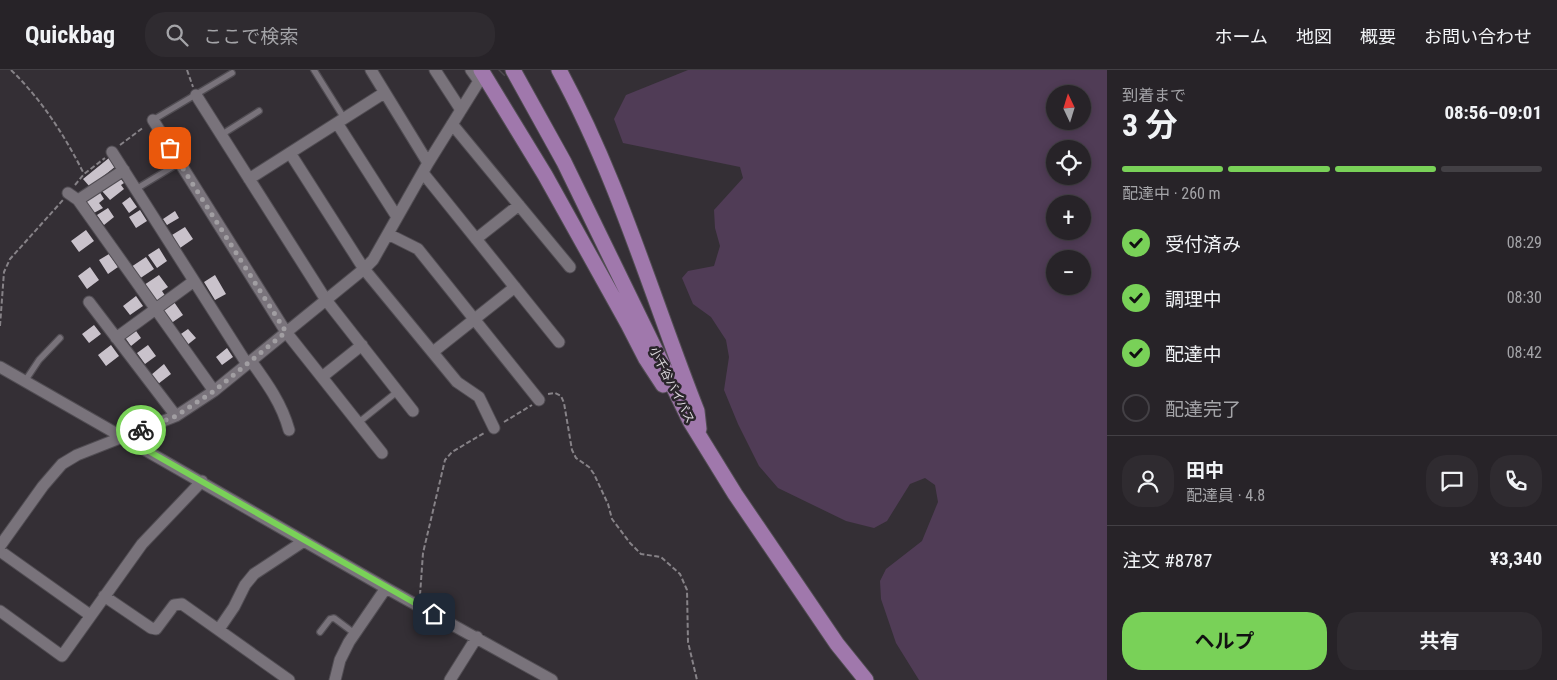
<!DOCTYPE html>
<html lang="ja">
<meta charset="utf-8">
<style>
:root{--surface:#272328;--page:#2f2b30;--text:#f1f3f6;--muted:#a4a4a8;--line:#434045;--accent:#79d158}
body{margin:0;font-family:"Roboto Condensed","Noto Sans JP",sans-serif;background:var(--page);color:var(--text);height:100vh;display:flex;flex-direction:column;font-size:19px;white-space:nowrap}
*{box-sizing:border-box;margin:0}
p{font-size:16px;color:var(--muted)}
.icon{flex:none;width:28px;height:28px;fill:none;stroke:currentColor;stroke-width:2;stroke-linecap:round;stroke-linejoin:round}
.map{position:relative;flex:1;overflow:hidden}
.details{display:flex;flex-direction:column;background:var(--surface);width:450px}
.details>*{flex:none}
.needle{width:32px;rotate:356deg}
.fabs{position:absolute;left:1046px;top:15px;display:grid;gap:10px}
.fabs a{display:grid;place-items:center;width:45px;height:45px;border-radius:50%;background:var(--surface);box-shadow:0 2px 8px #0003,0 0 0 1px var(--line);font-size:25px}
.pin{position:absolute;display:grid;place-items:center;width:42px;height:42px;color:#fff;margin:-21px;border-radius:10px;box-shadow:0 2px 8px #0006}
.courier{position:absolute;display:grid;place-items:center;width:50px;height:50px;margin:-25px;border:4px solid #79d158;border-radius:50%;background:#fff;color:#222;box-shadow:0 1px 6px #0007}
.summary em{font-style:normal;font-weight:700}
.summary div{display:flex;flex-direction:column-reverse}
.summary{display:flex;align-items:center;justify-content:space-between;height:85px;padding:0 15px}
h1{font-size:32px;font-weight:700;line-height:38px}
.bar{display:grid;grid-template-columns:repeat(4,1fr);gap:8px 5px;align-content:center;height:60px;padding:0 15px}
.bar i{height:6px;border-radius:4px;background:var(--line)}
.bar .current{background:var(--accent)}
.bar p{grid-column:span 4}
.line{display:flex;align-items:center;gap:12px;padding:0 15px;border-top:1px solid var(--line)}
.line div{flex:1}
.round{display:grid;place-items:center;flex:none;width:52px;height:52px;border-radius:20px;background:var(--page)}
ol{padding:0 15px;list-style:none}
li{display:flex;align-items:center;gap:15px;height:55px}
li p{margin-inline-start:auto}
li .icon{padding:5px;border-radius:50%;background:var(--accent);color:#111;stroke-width:4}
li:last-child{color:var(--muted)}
li i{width:28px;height:28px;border:2px solid var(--line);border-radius:50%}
.button{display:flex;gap:10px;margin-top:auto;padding:10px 15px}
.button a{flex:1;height:58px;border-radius:20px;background:var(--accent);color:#111;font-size:20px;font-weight:700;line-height:58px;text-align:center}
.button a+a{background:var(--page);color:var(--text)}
header{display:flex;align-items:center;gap:30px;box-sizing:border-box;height:70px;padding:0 25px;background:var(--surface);border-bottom:1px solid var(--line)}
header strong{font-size:24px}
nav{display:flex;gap:28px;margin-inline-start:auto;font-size:18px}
.search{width:350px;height:45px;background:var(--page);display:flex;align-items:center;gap:12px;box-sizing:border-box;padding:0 18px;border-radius:20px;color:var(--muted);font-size:19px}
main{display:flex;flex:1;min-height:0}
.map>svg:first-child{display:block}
.green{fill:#503c56;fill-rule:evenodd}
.building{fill:#c9c2cb}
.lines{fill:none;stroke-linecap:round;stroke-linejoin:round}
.trunk-tunnel{stroke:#4d484e;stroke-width:15;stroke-dasharray:15 8;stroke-linecap:butt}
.service-casing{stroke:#514d53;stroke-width:8}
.minor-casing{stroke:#514d53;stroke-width:13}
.trunk-casing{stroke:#514d53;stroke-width:17}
.path{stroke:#868287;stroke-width:2;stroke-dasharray:5 2.5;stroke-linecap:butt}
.service{stroke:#79737b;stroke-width:5.5}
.minor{stroke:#79737b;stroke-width:11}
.trunk{stroke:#a078ac;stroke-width:15}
.done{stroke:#a19ea2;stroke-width:5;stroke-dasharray:0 9}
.route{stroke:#79d158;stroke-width:6}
.labels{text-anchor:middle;stroke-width:5;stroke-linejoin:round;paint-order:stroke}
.street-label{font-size:12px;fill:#dcd9dd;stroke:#2a252b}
</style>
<header>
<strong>Quickbag</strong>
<div class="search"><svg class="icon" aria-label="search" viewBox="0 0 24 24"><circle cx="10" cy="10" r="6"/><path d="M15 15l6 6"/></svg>ここで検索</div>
<nav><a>ホーム</a><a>地図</a><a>概要</a><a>お問い合わせ</a></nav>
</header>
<main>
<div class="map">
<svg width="1107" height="610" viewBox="0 0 1107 610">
<rect width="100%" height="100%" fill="#342f35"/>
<path class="green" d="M688 0H1107V610H919L896 573 881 529 880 511 886 499 922 471 938 432 935 415 925 408 910 414 887 451 874 458 846 451 778 418 759 396 738 354 724 320 729 287 726 270 711 247 693 234 682 208 688 201 714 196 720 176 715 158 714 140 743 108 740 97 623 73 614 49 626 25ZM1055 24H1082V51H1055ZM1055 79H1082V106H1055ZM1055 134H1082V161H1055ZM1055 189H1082V216H1055Z"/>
<path class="building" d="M109 88 116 96 90 117 83 109Z
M120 108 124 113 121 115 124 119 110 130 102 121Z
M99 121 104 129 99 133 103 138 92 144 84 131Z
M130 127 137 137 129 143 122 133Z
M108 138 114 147 104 155 97 145Z
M140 140 147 151 136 158 129 147Z
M175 141 179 148 167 155 163 149Z
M185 157 193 169 180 178 172 165Z
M86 160 94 171 79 182 71 171Z
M159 178 167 191 157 198 148 185Z
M109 184 118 197 108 204 99 190Z
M146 187 154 199 139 209 131 197Z
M90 197 99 210 87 219 78 206Z
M159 205 168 217 162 221 166 227 157 234 144 215Z
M215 205 226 224 215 230 204 212Z
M136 226 143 236 130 245 123 236Z
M174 232 183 245 170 254 160 241Z
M94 255 101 264 89 273 82 264Z
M134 258 141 268 131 276 124 266Z
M188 259 196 268 186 276 178 266Z
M111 275 119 286 106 296 98 285Z
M148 275 156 286 145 294 137 283Z
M227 278 233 287 222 295 216 287Z
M164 294 171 304 158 314 151 305Z"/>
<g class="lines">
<path class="trunk-tunnel" d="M499 1 500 0"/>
<defs>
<path id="service" d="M314 0 344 48
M153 50 232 3
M221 65 259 41
M136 119 179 93
M25 311 39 290 60 268
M358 353 398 321
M320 562 330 549 334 548 354 563"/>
<path id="minor" d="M371 0 428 93
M435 0 461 40
M471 0 479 11
M196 25 326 230 413 341
M153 50 286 262 382 383
M337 53 397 147
M452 54 570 197
M112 82 247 294
M290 83 364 199 457 312 479 327 494 358
M423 103 559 272
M249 109 384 23
M68 123 78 130 214 321
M78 130 124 100
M388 164 418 179 539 330
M476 169 519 135
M89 232 176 346
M116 268 194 211
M433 282 515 217
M251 291C267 313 282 334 289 360
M0 297 386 518 552 610
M322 307 362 275
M0 476 43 416 62 394 77 385 176 346 214 321 364 199 373 190 428 93 479 11 486 8
M0 481 90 545
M104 526 151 558 156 559 174 535 182 534 289 610
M0 541 62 586 142 474 202 411
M219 559 234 537 245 515 254 504 304 471
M335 610 340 590 349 572 386 518
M450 610 477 567"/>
<path id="trunk" d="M481 0 545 105 628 254 646 289 663 315
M513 0 564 92 690 351 735 424 837 574 866 610
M559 0C618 108 652 227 697 341L699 359"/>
</defs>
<use href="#service" class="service-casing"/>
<use href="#minor" class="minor-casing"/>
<use href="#trunk" class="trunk-casing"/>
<path class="path" d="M11 0C42 30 65 66 84 104
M187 0 193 17
M120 75 144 57
M75 115 84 104 105 88
M0 256 4 202 10 189 63 130
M548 324 555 323 561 326 564 333 572 380 576 388 589 397 594 404 608 434 612 449 630 473 641 484 661 487 680 504 687 520 688 572 697 610
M504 352 532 335
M420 525 423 483 445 390 452 382 484 363"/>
<use href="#service" class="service"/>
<use href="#minor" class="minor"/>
<use href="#trunk" class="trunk"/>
</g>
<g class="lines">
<path class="done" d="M141 360 176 346 214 321 286 262 170 78"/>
<path class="route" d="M141 360 124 367 434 544"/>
</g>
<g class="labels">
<g class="street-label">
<text transform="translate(672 315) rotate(63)" y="4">小千谷バイパス</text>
</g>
</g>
</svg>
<div class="fabs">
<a><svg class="needle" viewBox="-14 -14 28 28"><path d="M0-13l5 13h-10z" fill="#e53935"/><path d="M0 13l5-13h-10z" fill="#a4a4a8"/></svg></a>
<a><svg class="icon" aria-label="locate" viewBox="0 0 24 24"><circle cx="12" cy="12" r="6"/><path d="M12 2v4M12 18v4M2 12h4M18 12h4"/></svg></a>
<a>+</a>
<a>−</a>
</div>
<div class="pin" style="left:170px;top:78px;background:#ea580c"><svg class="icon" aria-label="bag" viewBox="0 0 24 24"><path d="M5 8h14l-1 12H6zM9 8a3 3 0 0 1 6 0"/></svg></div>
<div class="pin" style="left:434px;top:544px;background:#1f2937"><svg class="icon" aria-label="home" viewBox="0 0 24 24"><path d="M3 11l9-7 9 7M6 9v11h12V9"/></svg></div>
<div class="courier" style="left:141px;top:360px"><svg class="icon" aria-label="bike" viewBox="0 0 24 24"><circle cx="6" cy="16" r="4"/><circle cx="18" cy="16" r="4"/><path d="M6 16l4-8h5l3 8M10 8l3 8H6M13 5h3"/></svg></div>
</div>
<section class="details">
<div class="summary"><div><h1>3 分</h1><p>到着まで</p></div><em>08:56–09:01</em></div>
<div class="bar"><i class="current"></i><i class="current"></i><i class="current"></i><i></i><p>配達中 · 260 m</p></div>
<ol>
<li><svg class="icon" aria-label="check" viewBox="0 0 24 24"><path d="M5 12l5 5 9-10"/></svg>受付済み<p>08:29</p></li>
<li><svg class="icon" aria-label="check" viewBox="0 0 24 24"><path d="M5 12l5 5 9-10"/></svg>調理中<p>08:30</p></li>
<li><svg class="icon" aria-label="check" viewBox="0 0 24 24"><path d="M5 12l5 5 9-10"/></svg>配達中<p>08:42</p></li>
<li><i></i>配達完了</li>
</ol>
<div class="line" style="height:90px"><a class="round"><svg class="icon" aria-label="person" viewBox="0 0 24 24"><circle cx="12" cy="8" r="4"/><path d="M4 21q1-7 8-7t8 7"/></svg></a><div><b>田中</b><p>配達員 · 4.8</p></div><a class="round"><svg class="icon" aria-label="chat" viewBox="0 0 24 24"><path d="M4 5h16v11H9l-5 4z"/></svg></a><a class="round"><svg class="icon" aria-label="phone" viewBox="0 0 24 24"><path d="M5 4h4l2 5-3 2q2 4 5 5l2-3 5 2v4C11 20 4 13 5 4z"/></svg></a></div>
<div class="line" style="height:65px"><div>注文 #8787</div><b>¥3,340</b></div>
<div class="button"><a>ヘルプ</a><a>共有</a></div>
</section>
</main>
